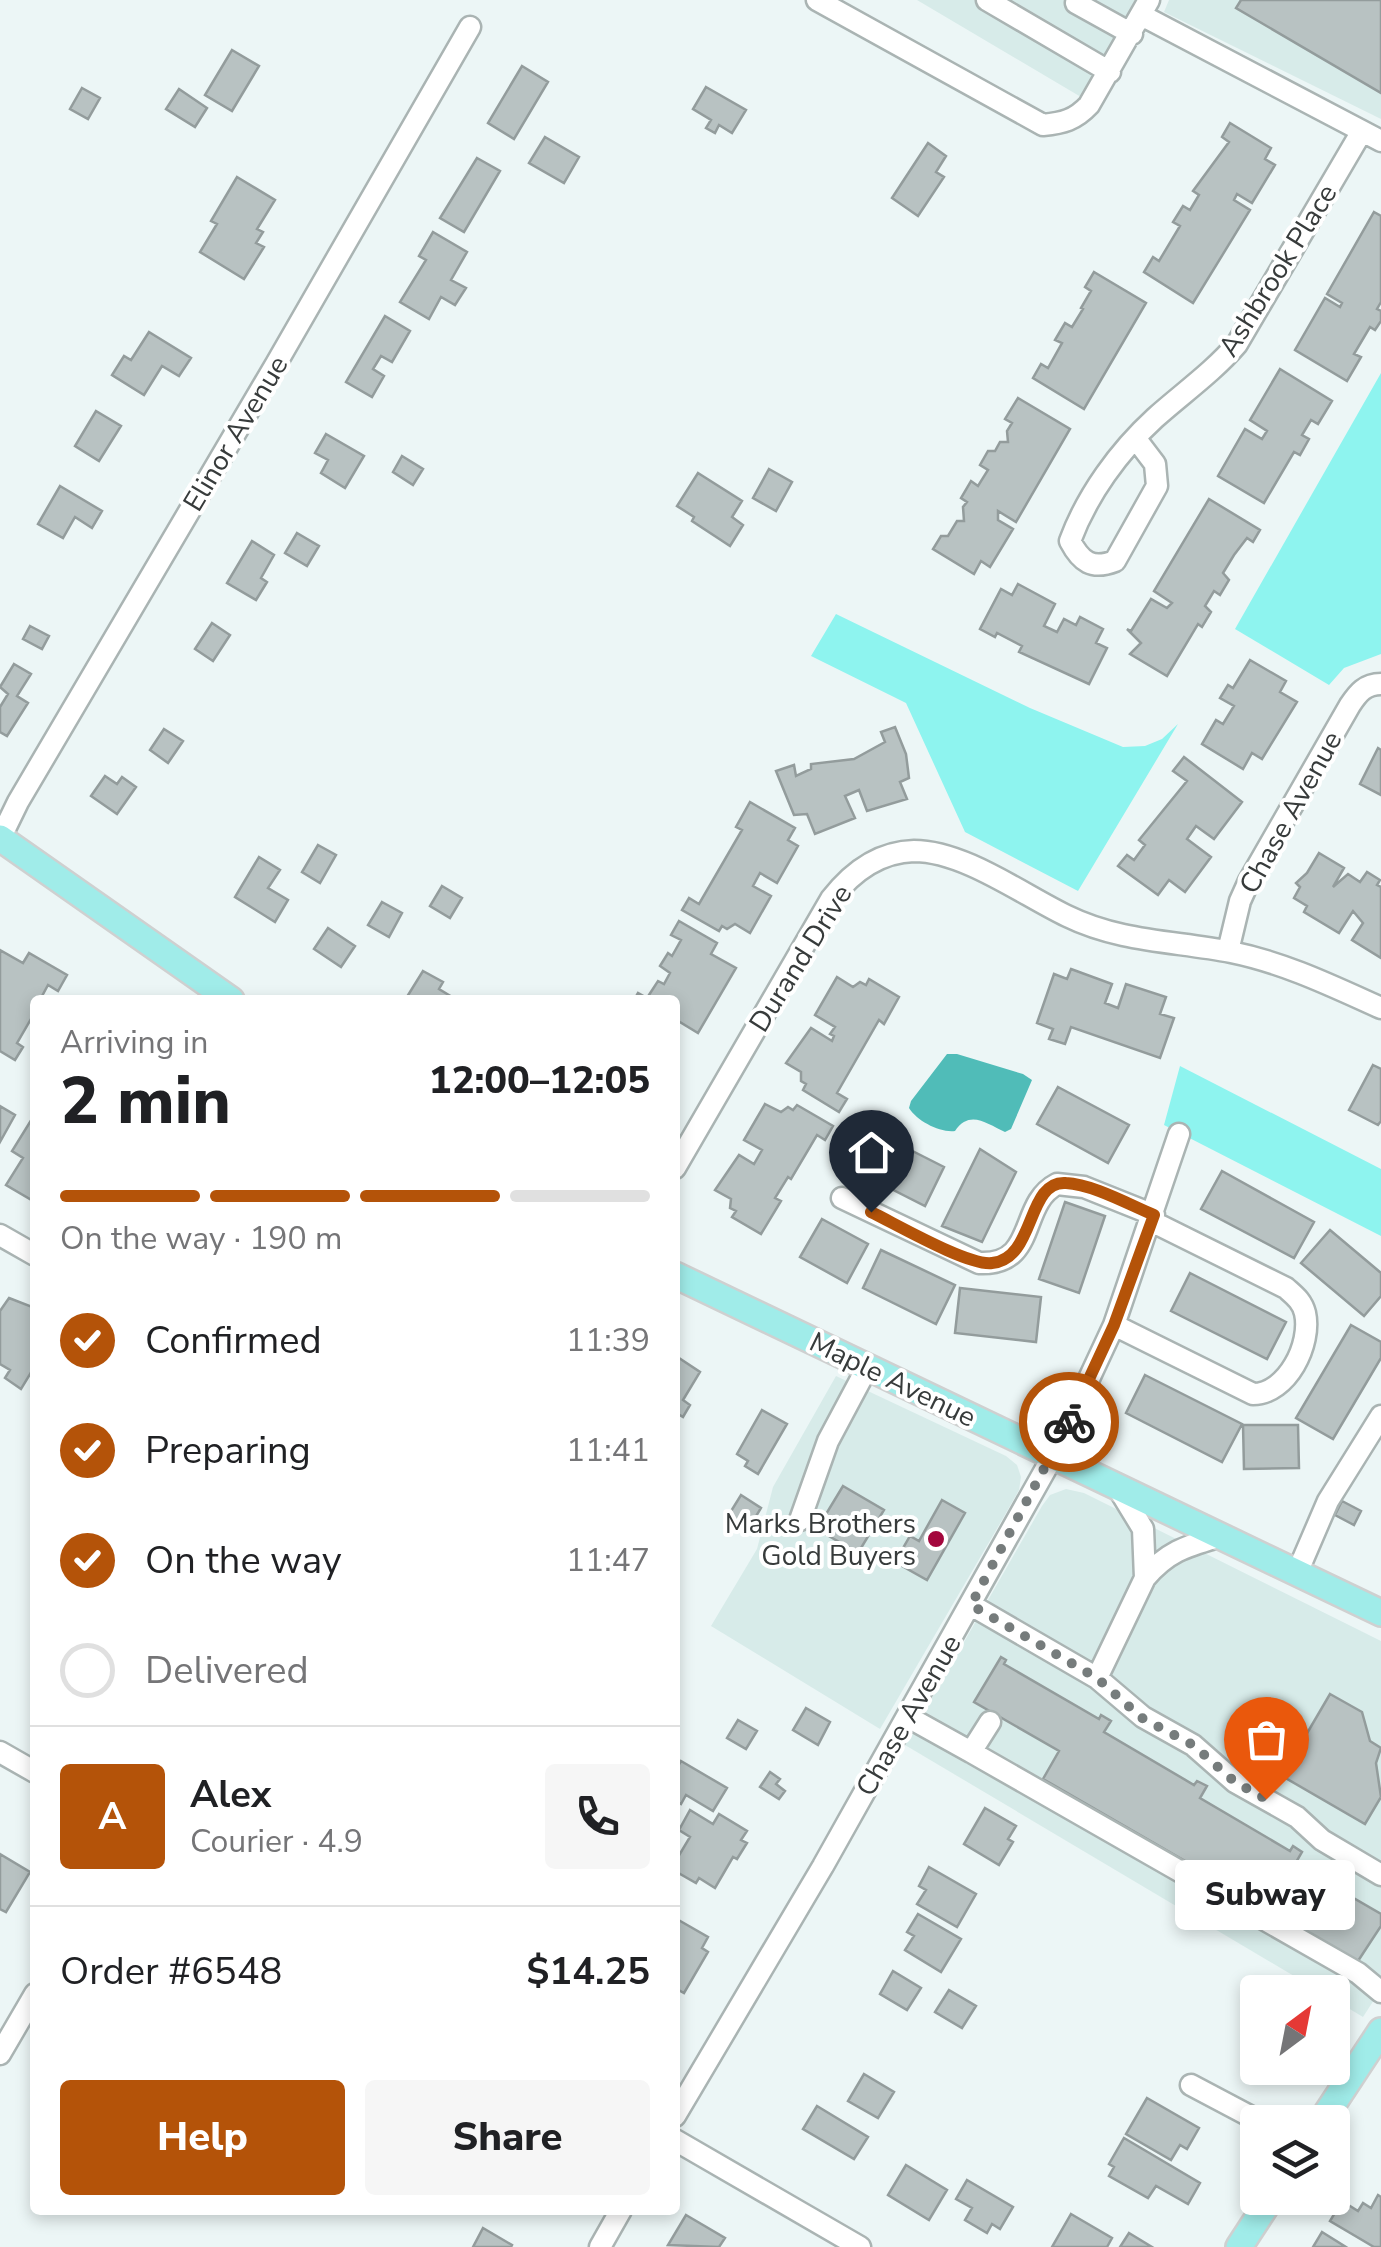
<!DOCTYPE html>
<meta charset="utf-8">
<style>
:root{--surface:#fff;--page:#f6f6f6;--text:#202124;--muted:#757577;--line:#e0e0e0;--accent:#b45309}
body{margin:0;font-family:"Nunito Sans",sans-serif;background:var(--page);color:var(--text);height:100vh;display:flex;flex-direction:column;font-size:38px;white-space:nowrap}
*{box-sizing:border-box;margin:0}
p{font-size:32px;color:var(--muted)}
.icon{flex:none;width:55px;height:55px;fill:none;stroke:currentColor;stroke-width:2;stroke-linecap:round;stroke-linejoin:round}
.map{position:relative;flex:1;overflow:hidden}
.drawer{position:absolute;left:30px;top:995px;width:650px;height:1220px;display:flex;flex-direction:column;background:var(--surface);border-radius:10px;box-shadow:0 5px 15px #0003}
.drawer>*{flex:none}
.needle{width:65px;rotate:32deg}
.buttons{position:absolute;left:1240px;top:1975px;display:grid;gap:20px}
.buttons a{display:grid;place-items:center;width:110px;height:110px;border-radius:10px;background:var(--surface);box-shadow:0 5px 15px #0003;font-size:50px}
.pin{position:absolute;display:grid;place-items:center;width:85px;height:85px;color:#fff;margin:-102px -42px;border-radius:50% 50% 50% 0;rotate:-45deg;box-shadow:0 0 10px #0007}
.pin .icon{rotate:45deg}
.courier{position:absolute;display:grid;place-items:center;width:100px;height:100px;margin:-50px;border:8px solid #b45309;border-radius:50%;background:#fff;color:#222;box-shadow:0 2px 12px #0007}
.bubble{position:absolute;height:70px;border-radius:10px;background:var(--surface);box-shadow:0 5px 15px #0003;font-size:32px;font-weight:800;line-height:70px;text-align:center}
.head em{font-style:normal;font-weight:800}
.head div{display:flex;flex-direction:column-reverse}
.head{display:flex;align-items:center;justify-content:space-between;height:170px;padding:0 30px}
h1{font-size:65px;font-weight:800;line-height:75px}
.bar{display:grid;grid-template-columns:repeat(4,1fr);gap:15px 10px;align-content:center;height:120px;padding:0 30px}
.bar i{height:12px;border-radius:8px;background:var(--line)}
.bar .current{background:var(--accent)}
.bar p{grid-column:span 4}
.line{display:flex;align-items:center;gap:25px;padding:0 30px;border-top:2px solid var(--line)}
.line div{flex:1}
.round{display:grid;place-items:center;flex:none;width:105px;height:105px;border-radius:10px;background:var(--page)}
ol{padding:0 30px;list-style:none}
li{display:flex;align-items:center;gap:30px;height:110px}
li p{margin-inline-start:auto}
li .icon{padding:10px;border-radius:50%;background:var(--accent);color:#fff;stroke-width:4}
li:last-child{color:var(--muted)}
li i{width:55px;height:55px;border:5px solid var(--line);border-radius:50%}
.primary-button{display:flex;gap:20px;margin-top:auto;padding:20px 30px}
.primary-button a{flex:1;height:115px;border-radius:10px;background:var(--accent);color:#fff;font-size:40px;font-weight:800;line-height:115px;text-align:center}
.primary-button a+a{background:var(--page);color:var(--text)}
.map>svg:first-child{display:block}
.built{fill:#d7ebe9}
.green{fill:#8ef4ef}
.water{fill:#50bcb8}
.building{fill:#b8c2c2;stroke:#939c9c;stroke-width:2.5}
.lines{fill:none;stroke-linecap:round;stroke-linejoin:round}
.minor-casing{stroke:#aab4b3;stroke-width:25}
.major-casing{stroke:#cfd0d0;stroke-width:30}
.minor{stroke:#fff;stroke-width:20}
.major{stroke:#a0ece9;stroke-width:25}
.done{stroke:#767c7c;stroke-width:10;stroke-dasharray:0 18}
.route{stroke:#b45309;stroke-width:12}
.poi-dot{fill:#a3073d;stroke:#fff;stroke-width:4}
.labels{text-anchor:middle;stroke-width:8;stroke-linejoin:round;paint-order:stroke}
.street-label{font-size:28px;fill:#373b3b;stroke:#fff}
.poi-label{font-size:28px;fill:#373b3b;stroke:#fff;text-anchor:end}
</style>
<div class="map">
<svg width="1381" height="2247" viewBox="0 0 1381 2247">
<rect width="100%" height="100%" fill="#ecf6f6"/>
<path class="built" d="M917 0H1135L1081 97Z
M1169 0H1381V119L1164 12Z
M836 1376 1006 1456 1017 1465 1021 1477 1019 1490 1002 1520 880 1729 711 1626 757 1549 773 1487Z
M1066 1489 1084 1493 1381 1641V1989L1363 2017 1333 1999 1332 1992H1321L905 1745 1042 1506 1050 1495Z"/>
<path class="green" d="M1381 373V654L1344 668 1329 685 1235 629Z
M836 614 1030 708 1123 747 1145 746 1162 739 1178 724 1078 891 965 832 906 703 811 656Z
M1180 1066 1381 1169V1236L1164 1125Z"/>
<path class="water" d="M947 1054H957L1023 1074 1032 1080 1011 1129 1005 1132C987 1124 970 1109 955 1131 940 1133 917 1121 909 1108L911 1101Z"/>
<path class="building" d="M1241 0H1381V93L1236 8Z
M232 50 259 66 232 111 205 95Z
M522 66 548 82 514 139 488 123Z
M706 87 746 110 732 133 719 125 715 133 706 128 711 120 693 109Z
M82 88 100 98 88 119 70 109Z
M179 89 207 108 195 127 166 109Z
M1230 123 1271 148 1265 159 1275 165 1252 203 1237 194 1234 200 1250 210 1193 303 1144 272 1153 257 1159 261 1180 226 1173 222 1183 206 1190 210 1199 195 1193 191 1229 142 1222 137Z
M545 137 579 157 564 183 529 163Z
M928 143 946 156 936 172 944 177 918 216 892 198Z
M477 158 500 171 464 232 440 218Z
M237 177 275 200 257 229 263 232 256 243 264 247 244 279 200 252 217 224 211 221Z
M1374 212 1381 216V302L1377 309 1381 311V321L1375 330 1370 327 1354 354 1361 357 1347 381 1295 350 1325 298 1340 307 1342 303 1327 294Z
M433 232 467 252 451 280 466 288 455 305 441 297 429 319 400 302 426 260 419 256Z
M1094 272 1146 303 1084 409 1033 378 1041 364 1048 368 1062 343 1055 340 1065 323 1072 327 1083 309 1081 308 1091 291 1085 287Z
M385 316 410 331 392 362 381 356 373 369 384 376 372 397 346 382Z
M149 332 191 358 179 376 162 366 144 395 112 375 124 356 131 360Z
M1280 369 1332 401 1318 424 1311 420 1302 435 1309 439 1300 455 1294 452 1264 503 1218 476 1245 429 1262 439 1267 431 1250 420Z
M1018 398 1070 429 1016 522 998 511V520L1013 529 990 567 981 561 974 574 933 549 941 536H948L957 521H964L963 507 967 502 961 498 971 481 978 486 988 470 980 465 988 451H995L1000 442H1008L1007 431 1012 423 1005 419Z
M96 411 121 426 99 461 75 446Z
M326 434 364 456 345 488 321 473 328 460 315 453Z
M402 456 423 469 413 485 393 472Z
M769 469 792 482 776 511 753 498Z
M698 473 742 501 732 517 743 525 730 546 692 521 694 517 677 506Z
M60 486 102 511 92 528 75 517 63 538 38 524Z
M1209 499 1260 530 1253 542 1247 538 1234 555 1223 573 1229 580 1220 595 1214 591 1205 606 1211 612 1202 627 1198 624 1167 676 1130 654 1141 643 1127 629 1131 631 1151 599 1167 608 1172 603 1154 591Z
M297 533 319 546 307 566 285 553Z
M252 541 274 555 261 578 267 582 256 600 227 583Z
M1018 584 1055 604 1044 626 1057 632 1064 619 1076 625 1080 617 1103 629 1096 643 1107 648 1089 684 1019 652 1022 646 997 633 995 637 980 629 1001 589 1012 595Z
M212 623 230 635 213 661 195 649Z
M30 626 49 636 42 649 23 639Z
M1250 660 1286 681 1280 692 1297 702 1262 759 1252 753 1243 769 1202 744 1216 720 1223 724 1234 706 1220 698 1228 685 1233 688Z
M14 664 31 674 17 696 28 703 7 736 0 732V707L8 694 0 687Z
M895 727 906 754 909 778 900 782 907 799 867 811 859 790 845 796 855 818 815 834 807 814 794 815 776 771 794 765 796 776 811 769V764L854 759 885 742 881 732Z
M164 729 183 741 168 763 150 750Z
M1378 748 1381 750V795L1360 784Z
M1184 757 1242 802 1214 839 1196 826 1187 839 1211 857 1185 892 1169 880 1158 895 1118 866 1127 855 1134 860 1145 845 1139 840 1187 781 1173 771Z
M105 776 117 784 122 777 136 787 117 814 91 796Z
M750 802 795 828 788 840 798 846 777 883 760 873 753 886 771 896 750 933 735 924 727 929 722 926 719 931 682 910 689 898 699 904 742 830 736 827Z
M318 845 336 855 320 883 302 872Z
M1319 853 1344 868 1333 887 1348 874 1360 882 1367 872 1380 880 1377 885 1381 887V958L1352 940 1363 923 1353 911 1339 933 1304 912 1307 906 1294 898 1300 887 1296 883 1307 873Z
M259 857 280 870 268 888 288 900 275 922 235 897Z
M442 886 462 898 450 918 430 906Z
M382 902 402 913 389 937 368 925Z
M679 921 717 943 711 954 736 968 698 1033 675 1019V1000H634L638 993 647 998 658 981 664 984 670 973 660 966 668 953 672 956 681 940 671 935Z
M328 928 355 946 341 967 314 949Z
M0 950 23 963 29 953 67 975 58 991 48 985 41 998 44 1000H35V1012L17 1043 23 1047 15 1060 0 1051Z
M1071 969 1112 984 1105 1003 1118 1008 1126 984 1166 997 1160 1014 1174 1018 1160 1058 1071 1027 1065 1044 1049 1039 1053 1029 1037 1023 1054 974 1067 979Z
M423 971 443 982 439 989 457 1000H405Z
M837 977 853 987 860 982 866 985 869 979 899 997 884 1024 879 1020 837 1093 847 1099 839 1112 803 1090 806 1084 801 1081V1072L786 1063 811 1028 832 1041 834 1036 830 1034 835 1027 815 1015Z
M1373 1065 1381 1069V1121L1378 1125 1349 1110Z
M1058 1087 1129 1125 1108 1163 1037 1124Z
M765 1104 781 1112 788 1107 793 1110 797 1105 833 1126 825 1140 817 1135 791 1179 788 1177 775 1198 781 1201 761 1234 732 1217 736 1211 730 1208 731 1199 715 1190 739 1155 754 1164 762 1150 744 1140Z
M0 1106 15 1115 0 1142Z
M35 1114V1202L6 1185 23 1158 12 1151Z
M873 1131 944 1167 925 1206 854 1170Z
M980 1149 1016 1172 982 1242 942 1226Z
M1222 1171 1314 1222 1294 1258 1201 1209Z
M1065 1202 1105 1216 1079 1293 1039 1279Z
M822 1219 868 1244 847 1283 800 1257Z
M1330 1230 1381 1273V1296L1364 1316 1301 1263Z
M881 1250 955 1285 936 1324 863 1288Z
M1190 1273 1286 1322 1267 1359 1171 1311Z
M960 1288 1041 1297 1036 1342 955 1333Z
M9 1298 35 1308V1366L21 1389 5 1378 10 1370 0 1364V1311Z
M1351 1325 1381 1342V1358L1333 1439 1296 1418Z
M676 1356 700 1372 683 1400 690 1405 683 1417 675 1412Z
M1145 1375 1242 1424 1222 1462 1126 1413Z
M762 1410 787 1424 758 1474 745 1466 748 1461 737 1454Z
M1243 1425H1298L1299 1468 1244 1469Z
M843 1486 884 1510 858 1553 817 1529Z
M741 1495 761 1508 749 1528 728 1516Z
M942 1500 965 1513 927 1580 895 1562 910 1536 919 1541Z
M1342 1501 1361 1511 1354 1525 1335 1515Z
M1001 1657 1006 1660 1004 1664 1099 1719 1101 1715 1111 1721 1104 1732 1194 1785 1197 1781 1207 1786 1200 1798 1290 1851 1293 1846 1302 1852 1295 1864 1381 1914V1926L1358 1961 1043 1779 1059 1751 974 1702Z
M1330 1694 1362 1712 1370 1741 1381 1748 1376 1763 1381 1797 1365 1824 1282 1776Z
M806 1708 830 1722 818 1745 793 1730Z
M738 1720 757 1731 746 1749 727 1738Z
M681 1761 727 1788 713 1811 686 1795 681 1804 675 1800V1771Z
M770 1772 780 1779 776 1784 785 1791 779 1799 760 1787Z
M985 1808 1016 1826 1008 1839 1013 1842 999 1865 964 1844Z
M690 1810 713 1824 719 1814 747 1831 741 1840 747 1843 737 1859 733 1857 715 1888 699 1878 696 1883 675 1871V1862L690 1837 679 1830Z
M0 1854 30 1872 6 1912 0 1909Z
M929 1867 976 1894 957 1927 917 1904 926 1890 919 1886Z
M918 1914 961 1939 941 1972 905 1950 914 1936 907 1932Z
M675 1918 708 1937 702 1948 708 1952 684 1993 675 1988Z
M893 1971 921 1988 907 2010 880 1994Z
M949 1990 976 2006 962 2028 935 2012Z
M864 2074 894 2092 878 2118 848 2101Z
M1147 2098 1199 2128 1187 2149 1180 2145 1171 2160 1126 2134Z
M817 2106 868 2137 854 2159 803 2129Z
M1124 2138 1200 2183 1188 2204 1156 2186 1148 2198 1109 2176 1114 2167 1109 2164Z
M906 2165 947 2190 929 2220 888 2195Z
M967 2180 1013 2207 1000 2229 992 2224 987 2233 965 2220 972 2208 956 2199Z
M1378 2195 1381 2197V2247H1374L1330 2221 1342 2201 1358 2211 1363 2203 1371 2208Z
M1071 2214 1112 2238 1107 2247H1052Z
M686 2215 725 2238 719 2247 668 2245Z
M483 2228 512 2245 511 2247H473Z
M1322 2232 1346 2247H1313Z
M1129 2233 1152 2247H1120Z"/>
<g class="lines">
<defs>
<path id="minor" d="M817 0 1043 125C1063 123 1075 120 1089 105L1149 0
M987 0 1110 72
M1078 0 1076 3 1132 34
M1143 16 1381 141
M1136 439 1155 464 1157 486 1115 561C1092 570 1081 562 1070 541 1087 495 1119 451 1155 418 1183 393 1213 372 1237 344L1362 131
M0 839 18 802 276 364 470 27
M1228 951 1240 901 1249 881 1350 705C1358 693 1365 684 1381 684
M675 1168 831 899C852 872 878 852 914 851 964 851 1023 895 1067 916 1120 942 1175 941 1231 952 1285 963 1332 986 1381 1008
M842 1198 979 1263C1038 1266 1018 1204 1057 1184L1084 1187 1154 1215
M0 1235 35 1255
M1114 1325 1253 1394C1287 1394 1312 1344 1305 1313 1302 1301 1295 1296 1286 1288L1151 1221
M1118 1488 1143 1529 1145 1578
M800 1520 828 1441 868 1366
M1297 1573 1328 1501 1381 1416
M971 1605 1097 1678 1143 1717 1193 1745 1235 1782 1297 1817 1322 1840 1381 1875
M1097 1678 1145 1578C1169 1550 1188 1546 1222 1536
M908 1717 971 1752 990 1722
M0 1752 35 1772
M971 1752 1358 1973 1381 1992
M0 2054 35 1994
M1191 2085 1261 2122
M675 2116 823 1866 1053 1456 1114 1325 1179 1134
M675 2140 860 2247
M600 2247 621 2210"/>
<path id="major" d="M0 838 231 1000
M675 1275 1381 1613
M1321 2122 1381 2031
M1239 2247 1271 2198"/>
</defs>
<use href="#minor" class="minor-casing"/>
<use href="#major" class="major-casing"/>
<use href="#minor" class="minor"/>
<use href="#major" class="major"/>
</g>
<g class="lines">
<path class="done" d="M1069 1422 971 1605 1097 1678 1142 1718 1193 1745 1235 1782 1266 1799"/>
<path class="route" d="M871 1212C896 1224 968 1266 992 1263 1036 1259 1026 1180 1066 1183 1092 1184 1130 1205 1154 1215L1114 1325 1069 1422"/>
</g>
<circle class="poi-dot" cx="936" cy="1539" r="10"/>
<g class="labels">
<g class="street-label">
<text transform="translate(1277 270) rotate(-58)" y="10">Ashbrook Place</text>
<text transform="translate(235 433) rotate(-59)" y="10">Elinor Avenue</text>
<text transform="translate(1290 812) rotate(-61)" y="10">Chase Avenue</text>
<text transform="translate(800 958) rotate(-58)" y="10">Durand Drive</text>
<text transform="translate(893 1379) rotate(26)" y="10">Maple Avenue</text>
<text transform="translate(908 1715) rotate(-60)" y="10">Chase Avenue</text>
</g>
<g class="poi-label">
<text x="916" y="1533">Marks Brothers<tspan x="916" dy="32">Gold Buyers</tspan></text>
</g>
</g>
</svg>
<div class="buttons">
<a><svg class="needle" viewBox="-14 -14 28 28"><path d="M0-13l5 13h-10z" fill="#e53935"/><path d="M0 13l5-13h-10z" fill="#757577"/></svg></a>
<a><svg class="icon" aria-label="layers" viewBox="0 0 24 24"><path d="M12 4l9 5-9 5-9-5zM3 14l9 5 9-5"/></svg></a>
</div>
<div class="pin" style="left:1266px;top:1799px;background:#ea580c"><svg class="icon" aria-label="bag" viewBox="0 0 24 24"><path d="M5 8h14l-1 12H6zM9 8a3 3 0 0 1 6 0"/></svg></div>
<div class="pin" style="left:871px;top:1212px;background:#1f2937"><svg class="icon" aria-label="home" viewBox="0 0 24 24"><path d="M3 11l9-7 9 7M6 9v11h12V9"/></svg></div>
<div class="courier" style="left:1069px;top:1422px"><svg class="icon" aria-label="bike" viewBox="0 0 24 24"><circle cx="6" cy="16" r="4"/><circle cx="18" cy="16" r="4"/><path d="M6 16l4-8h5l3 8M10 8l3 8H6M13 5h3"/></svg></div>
<div class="bubble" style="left:1175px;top:1860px;width:180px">Subway</div>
<section class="drawer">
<div class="head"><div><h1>2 min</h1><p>Arriving in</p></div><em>12:00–12:05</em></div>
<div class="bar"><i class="current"></i><i class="current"></i><i class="current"></i><i></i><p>On the way · 190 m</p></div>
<ol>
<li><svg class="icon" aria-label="check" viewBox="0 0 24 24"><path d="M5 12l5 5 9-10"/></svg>Confirmed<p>11:39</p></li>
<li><svg class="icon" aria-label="check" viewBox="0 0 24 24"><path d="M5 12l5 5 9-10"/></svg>Preparing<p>11:41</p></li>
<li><svg class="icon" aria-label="check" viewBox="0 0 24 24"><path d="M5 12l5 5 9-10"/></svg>On the way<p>11:47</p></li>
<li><i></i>Delivered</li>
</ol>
<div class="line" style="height:180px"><b class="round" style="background:var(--accent);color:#fff">A</b><div><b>Alex</b><p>Courier · 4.9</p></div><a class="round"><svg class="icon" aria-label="phone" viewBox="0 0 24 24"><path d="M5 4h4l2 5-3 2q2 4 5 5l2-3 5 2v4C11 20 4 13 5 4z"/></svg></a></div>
<div class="line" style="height:130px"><div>Order #6548</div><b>$14.25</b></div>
<div class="primary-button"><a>Help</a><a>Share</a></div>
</section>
</div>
